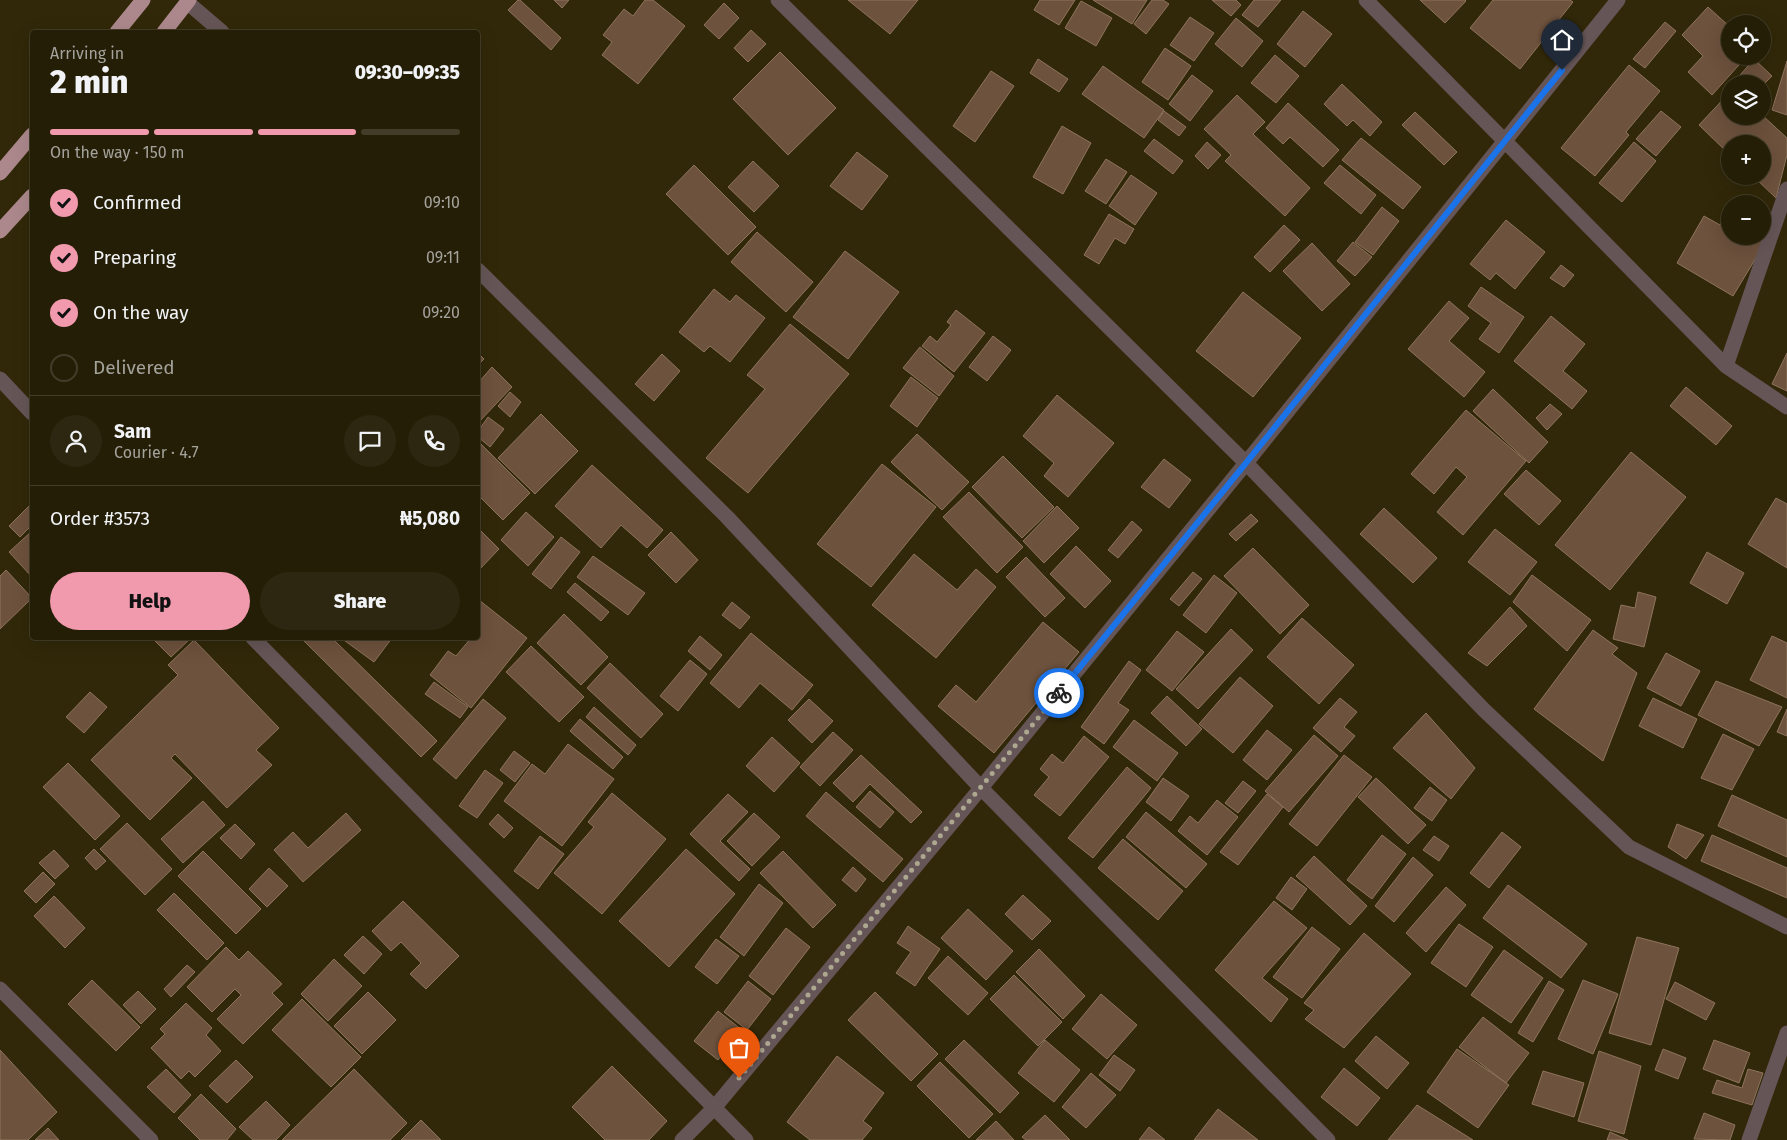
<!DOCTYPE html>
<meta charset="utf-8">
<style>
:root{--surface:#251e07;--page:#2d2711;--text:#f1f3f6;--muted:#a3a29b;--line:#423c28;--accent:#f29aad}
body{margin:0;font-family:"Fira Sans",sans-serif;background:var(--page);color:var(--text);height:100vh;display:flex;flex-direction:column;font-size:19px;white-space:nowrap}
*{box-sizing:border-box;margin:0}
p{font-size:16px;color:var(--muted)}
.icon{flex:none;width:28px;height:28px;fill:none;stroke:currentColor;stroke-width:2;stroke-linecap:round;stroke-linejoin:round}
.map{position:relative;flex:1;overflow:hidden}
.side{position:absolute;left:30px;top:30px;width:450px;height:610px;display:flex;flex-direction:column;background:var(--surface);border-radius:5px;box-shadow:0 5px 20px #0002,0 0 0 1px var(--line)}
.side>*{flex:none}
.buttons{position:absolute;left:1721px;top:15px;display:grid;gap:10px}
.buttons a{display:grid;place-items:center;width:50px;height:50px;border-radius:50%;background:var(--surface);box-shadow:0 5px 20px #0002,0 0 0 1px var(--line);font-size:25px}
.pin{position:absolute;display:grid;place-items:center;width:42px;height:42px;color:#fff;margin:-51px -21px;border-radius:50% 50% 50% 0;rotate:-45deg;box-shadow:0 0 5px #0007}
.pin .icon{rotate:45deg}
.courier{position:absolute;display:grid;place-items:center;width:50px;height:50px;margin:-25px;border:4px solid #1a73e8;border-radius:50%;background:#fff;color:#222;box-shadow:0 1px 6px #0007}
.headline em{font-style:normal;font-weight:800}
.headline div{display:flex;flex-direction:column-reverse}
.headline{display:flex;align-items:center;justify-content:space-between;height:85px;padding:0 20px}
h1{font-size:32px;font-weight:800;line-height:38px}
.bar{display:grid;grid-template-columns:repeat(4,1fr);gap:8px 5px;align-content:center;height:60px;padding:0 20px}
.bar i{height:6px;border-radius:4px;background:var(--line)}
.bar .active{background:var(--accent)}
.bar p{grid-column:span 4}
.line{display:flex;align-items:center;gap:12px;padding:0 20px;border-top:1px solid var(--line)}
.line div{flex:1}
.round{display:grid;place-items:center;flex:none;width:52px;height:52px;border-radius:26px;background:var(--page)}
ol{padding:0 20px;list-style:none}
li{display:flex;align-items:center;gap:15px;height:55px}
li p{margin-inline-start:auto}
li .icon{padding:5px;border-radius:50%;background:var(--accent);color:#111;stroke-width:4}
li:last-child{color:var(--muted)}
li i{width:28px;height:28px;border:2px solid var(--line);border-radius:50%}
.action{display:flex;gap:10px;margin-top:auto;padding:10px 20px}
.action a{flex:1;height:58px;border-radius:30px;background:var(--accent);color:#111;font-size:20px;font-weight:800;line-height:58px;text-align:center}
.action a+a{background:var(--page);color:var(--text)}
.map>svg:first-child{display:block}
.building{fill:#6d523d;stroke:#8f735d}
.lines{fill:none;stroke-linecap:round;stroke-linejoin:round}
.minor{stroke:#655557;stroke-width:15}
.trunk{stroke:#ac888c;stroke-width:15}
.done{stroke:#ada790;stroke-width:5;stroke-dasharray:0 9}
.route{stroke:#1a73e8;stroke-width:6}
</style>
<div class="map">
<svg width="1787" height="1140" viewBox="0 0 1787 1140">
<rect width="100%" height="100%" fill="#312809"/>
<path class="building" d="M518 0H520L561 38 551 50 508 10Z
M554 0H569L562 8Z
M645 0H653L685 26 638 84 602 55 612 42 603 35 624 9 633 16Z
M848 0H918L890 34Z
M1040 0H1075L1059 25 1034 10Z
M1093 0H1147L1132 24Z
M1152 0H1163L1169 4 1146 34 1134 24Z
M1212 0H1236L1241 5 1231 16Z
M1254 0H1281L1258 27 1242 15Z
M1420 0H1465L1466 1 1445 23Z
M1493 0H1570L1573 2 1520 69 1470 28Z
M1081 1 1112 18 1096 46 1065 28Z
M724 3 739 18 719 39 704 25Z
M1708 7 1730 27V56H1747L1712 95 1688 72 1703 56 1682 35Z
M1303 11 1332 34 1305 67 1277 44Z
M1190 17 1214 33 1194 61 1170 45Z
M1236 18 1263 41 1242 67 1215 44Z
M1665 22 1676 31 1645 68 1633 59Z
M751 30 766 44 748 62 734 48Z
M1165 48 1191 66 1168 100 1142 82Z
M780 52 836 108 788 155 733 99Z
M1275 55 1299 76 1276 103 1251 83Z
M1038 59 1068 79 1059 92 1030 73Z
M1754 59 1772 76 1762 86V84H1736L1734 82Z
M1787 61V115L1772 110Z
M1629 65 1660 91 1626 132 1629 135 1595 176 1561 148Z
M1103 66 1164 110 1144 138 1082 94Z
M991 71 1014 86 975 142 953 126Z
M1192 75 1213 91 1190 121 1169 104Z
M1342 84 1382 122 1370 136 1353 120 1347 126 1324 104Z
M1730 92V116H1762V115L1787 138V155L1776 198 1753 176H1762V144H1730V155L1699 125Z
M1237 95 1265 122 1253 134 1310 188 1285 216 1225 161 1231 155 1204 129Z
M1288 103 1339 150 1323 167 1290 137 1283 144 1266 128Z
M1164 111 1186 127 1179 136 1158 120Z
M1661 111 1681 127 1656 156 1636 139Z
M1415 112 1457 152 1444 165 1402 125Z
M1062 126 1091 143 1063 194 1033 177Z
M1361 138 1421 187 1403 209 1342 160Z
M1154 139 1183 161 1173 174 1144 151Z
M1207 142 1221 155 1208 169 1195 156Z
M1634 142 1656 161 1622 202 1599 183Z
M857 152 888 176 862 210 830 186Z
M1106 159 1127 172 1106 204 1085 191Z
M753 161 779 186 754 212 728 187Z
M694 165 756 227 728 255 666 194Z
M1340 165 1376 195 1361 214 1324 183Z
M1131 175 1157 193 1135 225 1109 206Z
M1382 207 1399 221 1373 255 1355 242Z
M1109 214 1134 229 1125 244 1115 238 1099 264 1084 255Z
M1727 214 1730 216V236H1762V235L1768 238 1733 296 1677 263 1704 216 1720 225Z
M1506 220 1545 252 1515 289 1496 273 1490 280 1470 264Z
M1284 225 1300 240 1270 272 1254 257Z
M757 232 813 282 786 312 731 262Z
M1353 242 1372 257 1355 276 1337 261Z
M1312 243 1350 284 1322 311 1283 271Z
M845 251 899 292 848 359 793 317Z
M1561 265 1574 275 1564 287 1550 278Z
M1481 287 1524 317 1499 353 1479 339 1491 323 1468 306Z
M714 289 730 302 736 295 765 318 730 362 710 346 704 352 679 332Z
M1243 292 1301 338 1253 397 1196 351Z
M1449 301 1469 318 1449 341 1485 372 1464 397 1408 349Z
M956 310 985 333 954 372 922 346 930 336 937 342 951 325 947 322Z
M1551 316 1585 344 1563 371 1587 391 1572 409 1514 361Z
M790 324 849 374 748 493 706 458 765 389 747 375Z
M993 336 1011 350 987 381 969 367Z
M920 347 954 376 939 396 903 368Z
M478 353 484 359 478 365Z
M1787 353V391L1772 384Z
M662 354 680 371 654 401 635 384Z
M492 367 512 387 478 423V383Z
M911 377 938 398 917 427 890 406Z
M1686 387 1732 426 1716 445 1670 406Z
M1493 389 1548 442 1529 463 1473 411Z
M510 392 521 402 510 417 498 406Z
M1057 395 1114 443 1068 497 1044 476 1054 463 1023 436Z
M1550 404 1562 414 1547 430 1536 418Z
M1466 410 1526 461 1463 535 1437 512 1467 477 1456 467 1434 494 1411 474Z
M541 414 578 451 535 494 498 458Z
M488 417 504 429 490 447 478 437V431Z
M917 434 969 482 942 510 891 462Z
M479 442 530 493 503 520 478 495Z
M1631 452 1686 497 1610 590 1555 545Z
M1003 456 1054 507 1022 538 972 487Z
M1164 459 1191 480 1169 508 1141 487Z
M882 464 936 507 871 587 817 544Z
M592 465 663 530 647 548 621 525 601 548 555 506Z
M1526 470 1561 501 1539 525 1504 494Z
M969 492 1023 547 997 573 943 517Z
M1776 498 1787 504V568L1748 544Z
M32 503V525L20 537 9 526Z
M1057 506 1079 528 1044 563 1023 541Z
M1384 508 1437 558 1413 583 1360 534Z
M526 512 554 537 528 566 501 540Z
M1251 514 1258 521 1236 541 1229 534Z
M1132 521 1142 530 1118 558 1108 550Z
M478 528 499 549 478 571Z
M1495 529 1537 562 1510 595 1468 562Z
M32 531V577L9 552Z
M671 532 698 560 676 583 648 555Z
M561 537 580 552 551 589 532 574Z
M1076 546 1111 581 1085 608 1050 574Z
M1253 548 1309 605 1280 634 1224 576Z
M1707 552 1744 573 1727 604 1690 583Z
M914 554 957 590 976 569 996 587 936 658 872 605Z
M593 556 645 593 628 615 577 577Z
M1026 557 1065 598 1045 617 1006 577Z
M6 570 32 598 0 629V576Z
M1193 572 1202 579 1179 606 1170 599Z
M1214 575 1237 593 1206 633 1183 615Z
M1532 575 1591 620 1567 651 1513 602Z
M575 583 609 612 601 621 567 592Z
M1638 592 1656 597 1644 647 1613 639 1621 605 1635 608Z
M479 600 527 638 471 708 430 675 448 651 456 656 471 638H478V602Z
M732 602 750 617 740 629 722 615Z
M1510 607 1527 626 1487 666 1468 653Z
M564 614 608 657 581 685 537 643Z
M1302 618 1354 665 1319 704 1267 657Z
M1043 622 1079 652 994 753 938 706 956 685 976 702Z
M1231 629 1253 650 1198 709 1176 689Z
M1593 630 1618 648 1612 654 1637 673 1603 761 1534 709Z
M1177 631 1204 652 1172 691 1146 670Z
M751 633 813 685 792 710 760 683 739 708 710 683Z
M700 636 722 655 710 670 688 651Z
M1772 636 1787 643V698L1750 680Z
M152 638H189L190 639 171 657Z
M307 638H332L437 741 421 757 304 641Z
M341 638H392L374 662Z
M194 640 279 728 256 750 272 765 227 808 175 754 171 758 192 778 150 820 91 760 178 675 168 665Z
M531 646 584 697 559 722 506 672Z
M1666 653 1700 671 1681 706 1647 688Z
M690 660 707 674 678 711 660 696Z
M1129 661 1141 670 1118 703 1129 710 1104 744 1081 727Z
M610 663 663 714 641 738 587 688Z
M1240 677 1273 706 1233 753 1199 724Z
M1716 681 1782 707 1759 746 1698 715Z
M434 682 468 707 460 718 425 694Z
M90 692 107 707 84 733 66 717Z
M1167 696 1202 729 1186 746 1151 713Z
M1340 698 1357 712 1344 727 1355 736 1341 752 1313 728Z
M1653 698 1697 719 1683 748 1639 726Z
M483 699 506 718 456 779 433 759Z
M809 699 833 721 812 743 788 720Z
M594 707 636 745 628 755 586 717Z
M1787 709V736L1777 732Z
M1426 713 1475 768 1451 799 1393 748Z
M580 719 623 757 613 769 570 731Z
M1134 720 1178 753 1157 781 1113 747Z
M1267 730 1292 750 1267 780 1243 760Z
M833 732 853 750 820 786 800 767Z
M1723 734 1754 749 1732 790 1701 778Z
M1314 735 1338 756 1289 812 1265 791Z
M1084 736 1109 757 1060 816 1034 795 1049 777 1040 769 1052 754 1063 763Z
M772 737 800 763 774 792 746 766Z
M568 744 614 779 562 846 504 801 532 764 545 774Z
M514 751 530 763 515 782 500 770Z
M861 755 922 812 911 823 870 784 853 802 833 783Z
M1344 755 1372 777 1317 846 1289 824Z
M68 763 120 816 95 840 43 787Z
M1127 767 1151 788 1093 858 1068 838Z
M485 770 503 783 477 818 459 806Z
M1163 778 1189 796 1171 821 1146 802Z
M1376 778 1426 825 1408 844 1358 797Z
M1243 781 1256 791 1238 813 1225 803Z
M1430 787 1447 800 1432 821 1414 808Z
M870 791 894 812 880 828 856 807Z
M826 792 903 859 883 882 806 816Z
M612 793 666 839 602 914 554 873 594 827 588 822Z
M728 794 748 812 720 841 750 869 739 881 690 834Z
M1267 794 1283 807 1238 865 1220 852Z
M1732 795 1787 820V857L1718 826Z
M1217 800 1238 817 1207 855 1178 831 1190 816 1198 823Z
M203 801 225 825 183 863 161 839Z
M1146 812 1207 864 1186 888 1126 837Z
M346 813 361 830 303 882 274 850 293 832 308 848Z
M754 813 780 837 752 866 727 841Z
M498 814 513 828 504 838 489 824Z
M127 823 172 869 145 895 100 849Z
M235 824 255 844 241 859 220 838Z
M1677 824 1704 835 1686 859 1668 847Z
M1502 832 1521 847 1489 888 1470 873Z
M1382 835 1406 854 1372 899 1347 880Z
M1712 835 1787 868V898L1701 861Z
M540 836 564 854 538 889 514 871Z
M1434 836 1449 846 1439 861 1423 850Z
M1123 839 1183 891 1158 920 1098 868Z
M94 849 106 861 96 870 85 858Z
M686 849 735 894 669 967 619 921Z
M54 850 69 866 55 879 39 863Z
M203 851 261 909 236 934 178 876Z
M783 851 836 905 813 928 760 873Z
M1314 856 1367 906 1350 925 1296 876Z
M1413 857 1433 875 1394 922 1375 906Z
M853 867 866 879 856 892 842 880Z
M269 868 288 886 267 907 249 889Z
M43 872 55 884 36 903 24 891Z
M1291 877 1307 889 1292 910 1276 898Z
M759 884 783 903 744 956 720 937Z
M1508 885 1587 944 1561 978 1483 918Z
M1446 887 1466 905 1426 952 1406 933Z
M174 893 224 943 207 960 157 910Z
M1023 895 1051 921 1032 940 1005 914Z
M54 896 85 928 65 948 34 916Z
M403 901 459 956 426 989 410 974 421 963 401 942 391 951 372 931Z
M1274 901 1307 928 1262 978 1288 999 1271 1022 1215 970Z
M968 909 1013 951 986 980 941 938Z
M1459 924 1493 947 1466 987 1431 963Z
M908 926 940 949 915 986 896 973 911 952 897 943Z
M1312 927 1340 949 1302 998 1273 977Z
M786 928 810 947 773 995 749 976Z
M1364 933 1411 974 1344 1048 1305 1019 1314 1010 1304 1003Z
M363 936 382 954 364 974 344 955Z
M1637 937 1679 948 1651 1045 1609 1033Z
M716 939 739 956 717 984 695 967Z
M226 947 239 960 248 951 282 984 272 993 283 1004 243 1044 217 1019 241 995 235 989 212 1012 187 987Z
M1039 949 1085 996 1063 1019 1016 972Z
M1504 950 1543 978 1511 1023 1471 995Z
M948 956 988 993 968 1015 928 978Z
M334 959 362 986 328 1021 301 994Z
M187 965 195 972 171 997 164 989Z
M1014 975 1062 1022 1038 1046 990 999Z
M92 980 140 1027 116 1051 68 1004Z
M1583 980 1618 994 1593 1054 1558 1039Z
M748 981 771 999 747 1030 724 1012Z
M1549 981 1564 990 1533 1042 1518 1033Z
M1675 982 1715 1003 1706 1020 1666 999Z
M138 991 156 1009 141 1024 123 1005Z
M368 992 396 1020 362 1054 334 1026Z
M875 992 938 1054 911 1081 848 1020Z
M1101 994 1137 1025 1107 1059 1072 1029Z
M302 999 361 1057 331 1087 272 1030Z
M186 1003 212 1028 206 1035 221 1051 195 1077 189 1071 181 1079 151 1048 165 1034 160 1029Z
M718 1011 742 1030 718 1060 694 1041Z
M1483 1017 1529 1053 1506 1083 1459 1047Z
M1376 1036 1409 1063 1387 1089 1355 1061Z
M964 1040 1019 1093 1000 1113 945 1059Z
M1045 1040 1080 1070 1054 1102 1018 1073Z
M1714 1040 1750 1053 1739 1083 1703 1069Z
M1457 1049 1509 1085 1478 1128 1427 1092Z
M1663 1049 1686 1058 1678 1079 1655 1070Z
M0 1050 57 1112 28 1140H0Z
M1599 1051 1641 1066 1624 1134 1578 1121Z
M1114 1055 1135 1070 1120 1091 1099 1075Z
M837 1056 884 1093 863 1121 872 1128 862 1140H810L787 1122Z
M236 1060 253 1077 227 1103 209 1086Z
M940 1062 993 1114 969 1138 917 1086Z
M612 1066 667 1121 649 1140H605L572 1107Z
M1344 1068 1380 1098 1357 1126 1321 1097Z
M166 1069 191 1095 174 1113 147 1087Z
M354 1069 407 1123 390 1140H282Z
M1748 1069 1763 1073 1752 1105 1712 1093 1717 1080 1742 1088Z
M1543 1071 1584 1083 1574 1117 1532 1104Z
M1091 1073 1116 1095 1086 1128 1062 1107Z
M201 1094 236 1129 227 1140H200L178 1118Z
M266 1101 290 1125 276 1140H253L239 1127Z
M1417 1105 1473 1140H1388Z
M1218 1109 1258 1140H1194Z
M1704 1113 1735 1125 1730 1140 1694 1139Z
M1045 1115 1070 1140H1026L1022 1137Z
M421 1120 441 1140H401Z
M996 1121 1014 1140H976Z
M1149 1127 1165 1140H1139Z
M48 1128 59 1140H35Z
M1610 1132 1628 1140H1607Z"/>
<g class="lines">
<path class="minor" d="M778 0 1246 463 1484 710 1629 847 1787 927
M1366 0 1726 366 1787 407
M187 2 222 32
M478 270 727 517 981 788 1328 1140
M1726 366 1787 189
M0 379 32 413
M253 638 746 1140
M0 989 151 1140
M682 1140 714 1108 981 788 1246 463 1618 0
M1749 1140 1787 1033"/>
<path class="trunk" d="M117 32 143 0
M164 32 189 0
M0 173 32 135
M0 231 32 196"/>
</g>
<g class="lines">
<path class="done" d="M739 1078 1059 693"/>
<path class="route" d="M1059 693 1246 463 1562 70"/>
</g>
</svg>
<div class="buttons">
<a><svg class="icon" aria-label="locate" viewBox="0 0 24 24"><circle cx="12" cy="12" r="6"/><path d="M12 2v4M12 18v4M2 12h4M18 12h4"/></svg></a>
<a><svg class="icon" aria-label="layers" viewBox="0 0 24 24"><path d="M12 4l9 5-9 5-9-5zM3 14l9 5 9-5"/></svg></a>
<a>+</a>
<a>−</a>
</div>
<div class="pin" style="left:739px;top:1078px;background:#ea580c"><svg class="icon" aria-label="bag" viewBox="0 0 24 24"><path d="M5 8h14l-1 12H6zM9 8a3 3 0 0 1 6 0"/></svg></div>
<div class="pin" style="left:1562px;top:70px;background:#1f2937"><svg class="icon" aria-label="home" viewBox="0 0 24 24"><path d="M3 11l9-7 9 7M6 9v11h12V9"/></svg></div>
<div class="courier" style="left:1059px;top:693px"><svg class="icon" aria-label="bike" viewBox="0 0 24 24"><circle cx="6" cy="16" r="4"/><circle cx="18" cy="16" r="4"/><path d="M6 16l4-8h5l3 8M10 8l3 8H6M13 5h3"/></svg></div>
<section class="side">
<div class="headline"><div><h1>2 min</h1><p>Arriving in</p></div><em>09:30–09:35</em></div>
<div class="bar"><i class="active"></i><i class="active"></i><i class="active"></i><i></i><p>On the way · 150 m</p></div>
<ol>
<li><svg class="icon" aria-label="check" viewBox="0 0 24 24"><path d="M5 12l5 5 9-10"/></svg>Confirmed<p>09:10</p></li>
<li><svg class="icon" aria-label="check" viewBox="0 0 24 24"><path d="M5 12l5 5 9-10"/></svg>Preparing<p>09:11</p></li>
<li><svg class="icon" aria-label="check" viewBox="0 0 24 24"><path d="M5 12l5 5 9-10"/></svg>On the way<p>09:20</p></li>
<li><i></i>Delivered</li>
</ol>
<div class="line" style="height:90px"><a class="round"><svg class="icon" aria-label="person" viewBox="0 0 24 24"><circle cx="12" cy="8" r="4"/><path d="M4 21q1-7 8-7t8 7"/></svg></a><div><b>Sam</b><p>Courier · 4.7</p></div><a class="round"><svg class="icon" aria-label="chat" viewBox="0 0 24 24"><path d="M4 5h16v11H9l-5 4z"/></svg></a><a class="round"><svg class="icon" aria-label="phone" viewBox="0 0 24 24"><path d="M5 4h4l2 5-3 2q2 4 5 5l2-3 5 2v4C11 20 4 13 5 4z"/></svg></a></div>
<div class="line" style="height:65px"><div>Order #3573</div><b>₦5,080</b></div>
<div class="action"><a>Help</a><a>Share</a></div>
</section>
</div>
